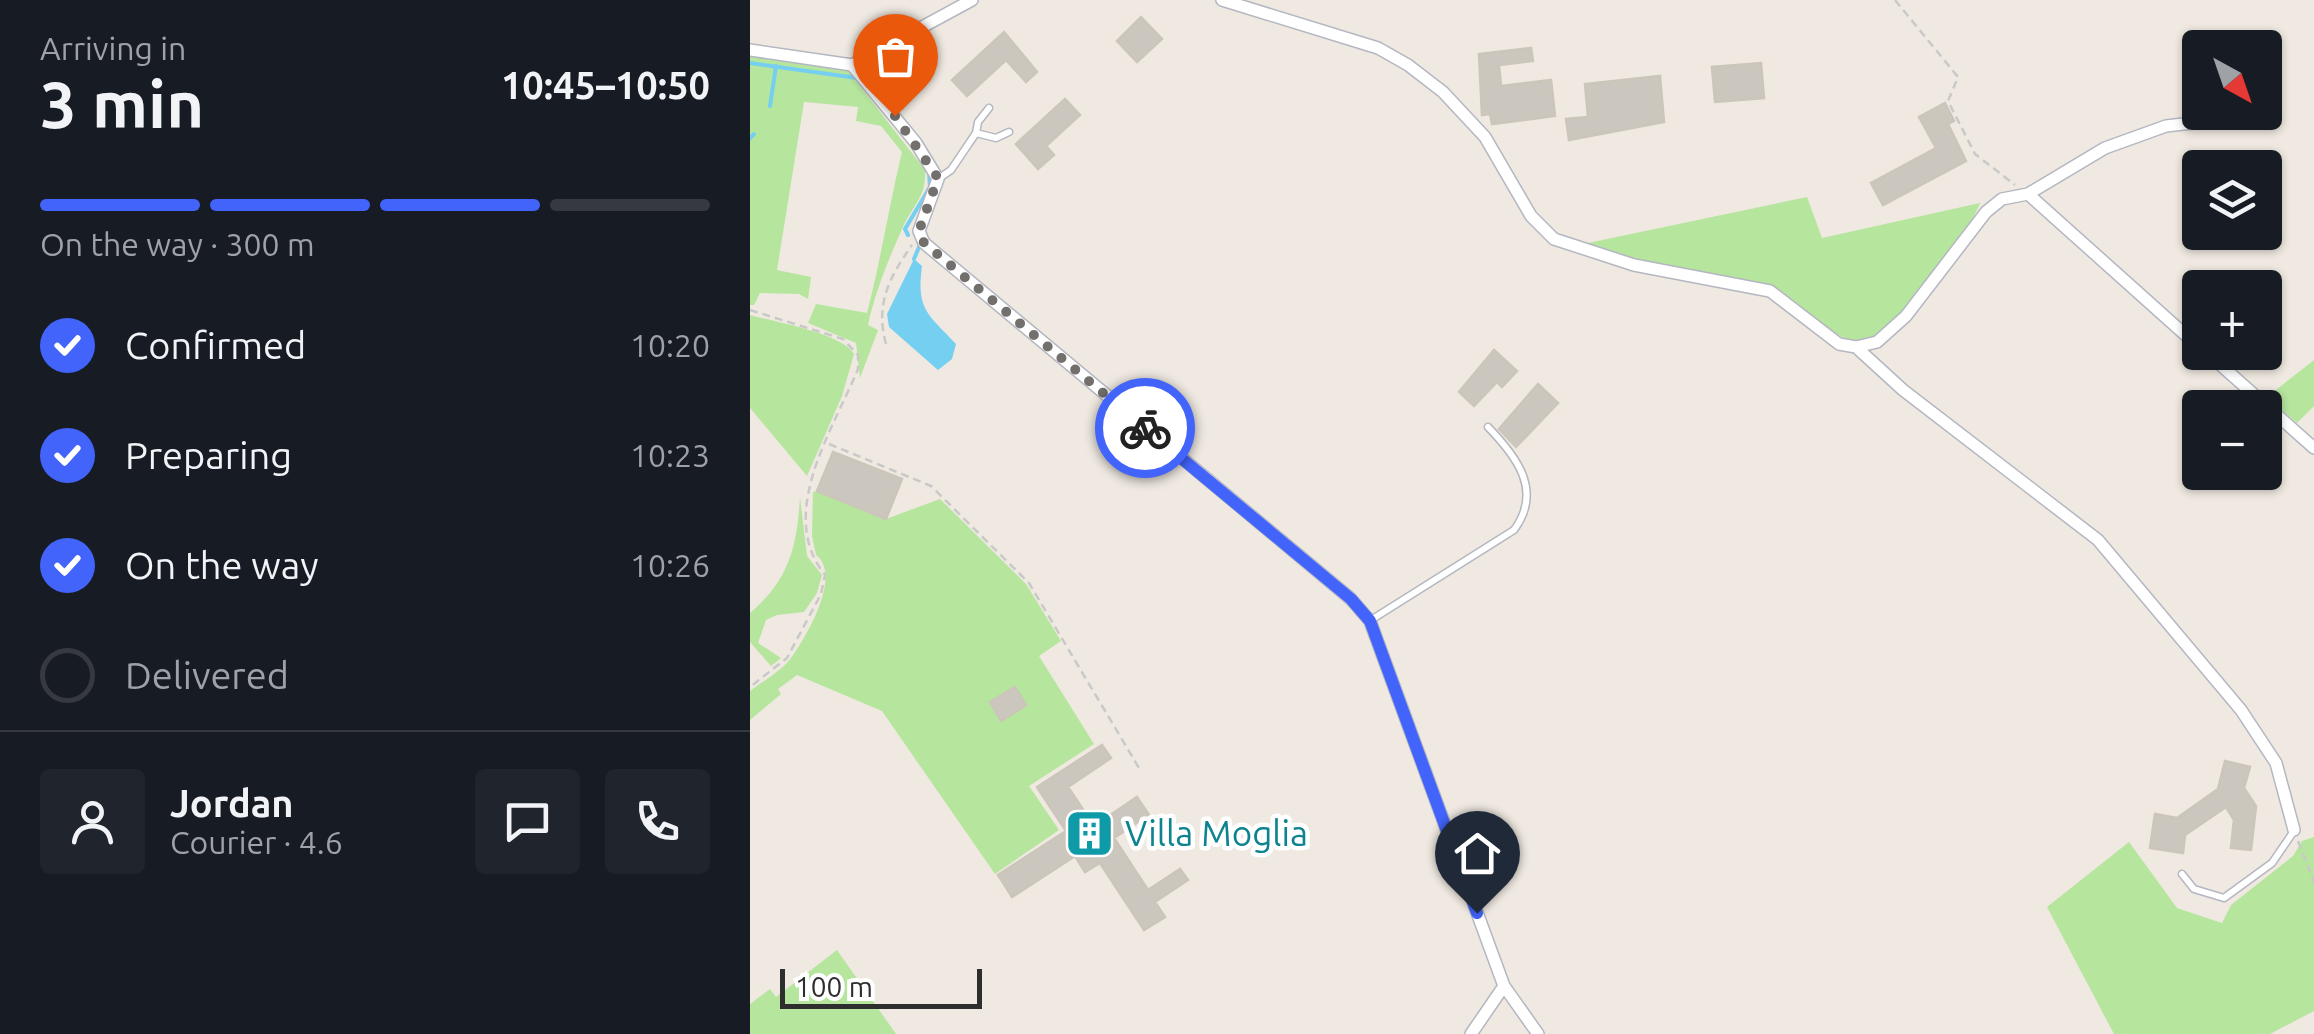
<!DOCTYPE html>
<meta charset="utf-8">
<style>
:root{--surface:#171b24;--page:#20242c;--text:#f1f3f6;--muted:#9ea1a6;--line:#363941;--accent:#4264fb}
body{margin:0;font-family:Ubuntu,sans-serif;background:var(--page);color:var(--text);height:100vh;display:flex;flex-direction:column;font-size:38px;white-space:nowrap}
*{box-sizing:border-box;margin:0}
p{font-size:32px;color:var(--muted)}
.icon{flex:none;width:55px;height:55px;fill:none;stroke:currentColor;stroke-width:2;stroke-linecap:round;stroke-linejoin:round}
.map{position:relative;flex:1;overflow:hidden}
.sheet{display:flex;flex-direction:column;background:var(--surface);width:750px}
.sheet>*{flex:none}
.needle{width:65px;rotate:140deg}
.tools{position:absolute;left:1432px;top:30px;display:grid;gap:20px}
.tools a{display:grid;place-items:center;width:100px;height:100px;border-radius:10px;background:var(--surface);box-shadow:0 2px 8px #0004;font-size:50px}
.scale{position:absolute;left:30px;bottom:25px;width:202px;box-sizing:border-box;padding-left:10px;border:5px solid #2e2e2e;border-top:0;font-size:28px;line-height:35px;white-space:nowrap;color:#2e2e2e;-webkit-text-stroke:8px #fff;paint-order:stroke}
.pin{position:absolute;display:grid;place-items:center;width:85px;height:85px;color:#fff;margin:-102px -42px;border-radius:50% 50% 50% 0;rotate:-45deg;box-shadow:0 0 10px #0007}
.pin .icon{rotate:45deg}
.courier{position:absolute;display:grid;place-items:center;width:100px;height:100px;margin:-50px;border:8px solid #4264fb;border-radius:50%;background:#fff;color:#222;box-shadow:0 2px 12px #0007}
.overview em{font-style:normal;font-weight:700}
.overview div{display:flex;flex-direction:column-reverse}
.overview{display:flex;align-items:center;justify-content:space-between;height:170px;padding:0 40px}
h1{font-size:65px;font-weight:700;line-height:75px}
.bar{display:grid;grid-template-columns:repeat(4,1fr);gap:15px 10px;align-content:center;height:120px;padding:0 40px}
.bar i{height:12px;border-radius:8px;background:var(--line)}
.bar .on{background:var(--accent)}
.bar p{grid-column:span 4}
.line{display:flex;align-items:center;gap:25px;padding:0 40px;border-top:2px solid var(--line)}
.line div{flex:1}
.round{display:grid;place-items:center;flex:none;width:105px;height:105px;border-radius:10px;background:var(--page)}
ol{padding:0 40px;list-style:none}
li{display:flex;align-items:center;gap:30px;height:110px}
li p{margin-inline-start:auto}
li .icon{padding:10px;border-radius:50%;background:var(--accent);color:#fff;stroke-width:4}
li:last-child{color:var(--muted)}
li i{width:55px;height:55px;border:5px solid var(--line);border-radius:50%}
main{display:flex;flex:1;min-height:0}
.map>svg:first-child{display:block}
.green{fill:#b6e59e}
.water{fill:#75cff0}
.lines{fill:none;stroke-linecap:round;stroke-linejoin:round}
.stream{stroke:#75cff0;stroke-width:4}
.building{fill:#cbc7bf;stroke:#cbc5ba;stroke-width:2.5}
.lane-casing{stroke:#b4b7c1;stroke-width:9}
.street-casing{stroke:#b4b7c1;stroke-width:14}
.path{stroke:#c9c9c9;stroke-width:2.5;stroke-dasharray:8 5;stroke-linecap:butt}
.lane{stroke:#fff;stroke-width:6}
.street{stroke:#fff;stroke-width:11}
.done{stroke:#726f6d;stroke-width:10;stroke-dasharray:0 18}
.route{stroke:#4264fb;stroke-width:12}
.labels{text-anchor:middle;stroke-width:9;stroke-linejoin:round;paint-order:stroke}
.culture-label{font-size:35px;fill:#0d838f;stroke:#fff;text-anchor:start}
</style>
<main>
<section class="sheet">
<div class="overview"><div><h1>3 min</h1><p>Arriving in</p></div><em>10:45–10:50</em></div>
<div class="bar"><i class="on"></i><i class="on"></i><i class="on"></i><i></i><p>On the way · 300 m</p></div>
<ol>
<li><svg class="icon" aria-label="check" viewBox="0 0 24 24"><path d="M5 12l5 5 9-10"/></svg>Confirmed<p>10:20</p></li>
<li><svg class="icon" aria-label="check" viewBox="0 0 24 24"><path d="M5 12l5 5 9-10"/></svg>Preparing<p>10:23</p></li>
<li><svg class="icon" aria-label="check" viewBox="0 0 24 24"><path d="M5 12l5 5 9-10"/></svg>On the way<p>10:26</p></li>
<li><i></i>Delivered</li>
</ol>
<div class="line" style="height:180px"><a class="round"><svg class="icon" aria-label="person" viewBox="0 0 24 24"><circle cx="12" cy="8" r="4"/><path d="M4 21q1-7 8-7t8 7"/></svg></a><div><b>Jordan</b><p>Courier · 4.6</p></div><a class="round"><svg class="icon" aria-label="chat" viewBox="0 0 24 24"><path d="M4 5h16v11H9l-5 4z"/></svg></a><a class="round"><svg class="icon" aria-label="phone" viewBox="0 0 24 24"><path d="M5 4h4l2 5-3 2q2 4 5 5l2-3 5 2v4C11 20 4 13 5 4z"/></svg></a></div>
</section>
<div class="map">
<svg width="1564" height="1034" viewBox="0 0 1564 1034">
<rect width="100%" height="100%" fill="#efe9e1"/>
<path class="green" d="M0 55 96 68 175 170C177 196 163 205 153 227 139 258 125 292 118 325L128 330 110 378 106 343 58 323 66 304 117 313C131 259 139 206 152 152L131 126 106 121 108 107 54 102 27 270 61 277 58 299 49 294 10 293 4 305H0Z
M1057 197 1072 238 1230 203C1219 233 1146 335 1114 343 1092 348 1048 299 1025 288 1005 279 979 279 957 275 917 268 878 260 838 249V243Z
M0 315C24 322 92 333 104 354L92 396 57 476 0 408Z
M1564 360V406L1547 423 1517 397Z
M67 491 136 519 190 499 276 584 311 641 289 656 344 744 279 786 309 830 245 874 132 711 47 675 28 689 31 694 0 720V691C14 680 34 670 43 655 58 634 92 574 66 555L62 536 63 492Z
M50 497 57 556 72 575 67 593 54 612 27 615 16 620 8 643 31 658 21 666 0 642V613C39 580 47 547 50 497Z
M1564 837V1011L1520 1034H1364L1297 907 1379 842 1427 908 1472 923 1481 905 1543 856 1552 841Z
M87 950 146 1034H0V1004L20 989 26 997Z"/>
<path class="water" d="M164 259 172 266C166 310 178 314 206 344L202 359 188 370 139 327 137 314Z"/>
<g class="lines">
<path class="stream" d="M0 63 107 78
M20 106 26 66
M0 138 4 134
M158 235 155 229 180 187 179 172
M164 259 169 247"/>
</g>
<path class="building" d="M391 17 412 39 387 62 367 41Z
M254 32 287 72 276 82 256 60 217 96 202 80Z
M781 48 783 61 749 65 751 86 801 80 805 116 742 124 740 114 732 115 729 54Z
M1011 63 1014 98 965 102 962 67Z
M910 76 914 122 819 140 816 119 838 117 835 84Z
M315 99 330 115 296 146 304 155 288 169 266 144Z
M1195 103 1204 121 1198 124 1216 161 1133 205 1121 183 1186 148 1169 117Z
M744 350 767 371 752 387 747 382 724 406 709 392Z
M788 384 808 403 766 447 749 429Z
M83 452 152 479 136 519 67 491Z
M265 687 276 705 251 721 240 702Z
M352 745 361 758 318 787 344 826 387 797 399 815 364 838 398 890 430 869 438 880 405 902 415 917 394 930 350 863 335 872 325 856 262 897 248 875 316 831 287 787Z
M1475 761 1500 767 1494 788 1506 806 1501 850 1481 848 1484 820 1476 807 1435 835 1433 853 1400 848 1405 814 1427 818 1468 789Z"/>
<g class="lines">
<defs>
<path id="lane" d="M239 108 228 122 226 133 246 138 259 132
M188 179 201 170 226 133
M621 620 764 530C793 491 767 457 738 427
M1432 874 1444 889 1474 898 1522 863 1544 831"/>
<path id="street" d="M472 0 628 48 658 65 693 92 735 137 781 216 804 239 884 265 1020 291 1089 344 1106 347 1127 342 1156 316 1236 212 1252 199 1278 194 1450 348
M0 50 102 65 222 0
M102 65 166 143 188 179 169 231 174 243 601 599 620 621 754 986 788 1034
M1278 194 1355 148 1416 126 1486 118
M1106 347 1153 390 1348 540 1491 710 1526 763 1544 830
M1456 352 1564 448
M721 1034 754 986"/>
</defs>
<use href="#lane" class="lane-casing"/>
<use href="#street" class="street-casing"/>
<path class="path" d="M1145 0 1208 77 1198 101 1225 154 1265 185
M0 310 93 339 108 355V369C83 430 26 514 75 575L71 594 37 658 0 687
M136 344C125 304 139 278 162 245
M79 444 181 486 279 583 389 768
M1548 841 1564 882"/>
<use href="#lane" class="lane"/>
<use href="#street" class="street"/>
</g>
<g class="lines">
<path class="done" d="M145 116 188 178 169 231 174 243 395 428"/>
<path class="route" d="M395 428 601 599 620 621 727 913"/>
</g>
<defs>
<symbol id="building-square" viewBox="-11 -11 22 22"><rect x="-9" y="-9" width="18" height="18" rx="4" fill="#0f9aa8" stroke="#fff"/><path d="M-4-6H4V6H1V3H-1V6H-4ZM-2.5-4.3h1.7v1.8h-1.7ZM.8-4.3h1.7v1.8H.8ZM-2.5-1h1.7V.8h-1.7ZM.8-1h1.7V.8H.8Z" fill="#fff"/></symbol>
</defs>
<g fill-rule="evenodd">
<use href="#building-square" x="312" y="806" width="55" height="55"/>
</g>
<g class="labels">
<g class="culture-label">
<text x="375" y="846">Villa Moglia</text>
</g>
</g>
</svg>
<div class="tools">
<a><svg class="needle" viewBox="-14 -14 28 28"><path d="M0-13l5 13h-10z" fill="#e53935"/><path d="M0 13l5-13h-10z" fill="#9ea1a6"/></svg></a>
<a><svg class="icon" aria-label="layers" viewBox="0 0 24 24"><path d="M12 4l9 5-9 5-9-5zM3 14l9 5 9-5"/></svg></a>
<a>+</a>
<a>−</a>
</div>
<div class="scale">100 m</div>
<div class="pin" style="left:145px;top:116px;background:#ea580c"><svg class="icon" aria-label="bag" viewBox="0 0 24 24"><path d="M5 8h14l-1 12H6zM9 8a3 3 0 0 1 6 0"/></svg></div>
<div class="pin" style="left:727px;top:913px;background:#1f2937"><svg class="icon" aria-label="home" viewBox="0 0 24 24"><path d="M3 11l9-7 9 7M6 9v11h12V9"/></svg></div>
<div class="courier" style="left:395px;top:428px"><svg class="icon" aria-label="bike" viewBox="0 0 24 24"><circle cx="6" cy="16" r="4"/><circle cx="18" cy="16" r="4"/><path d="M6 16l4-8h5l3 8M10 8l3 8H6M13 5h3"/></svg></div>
</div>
</main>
